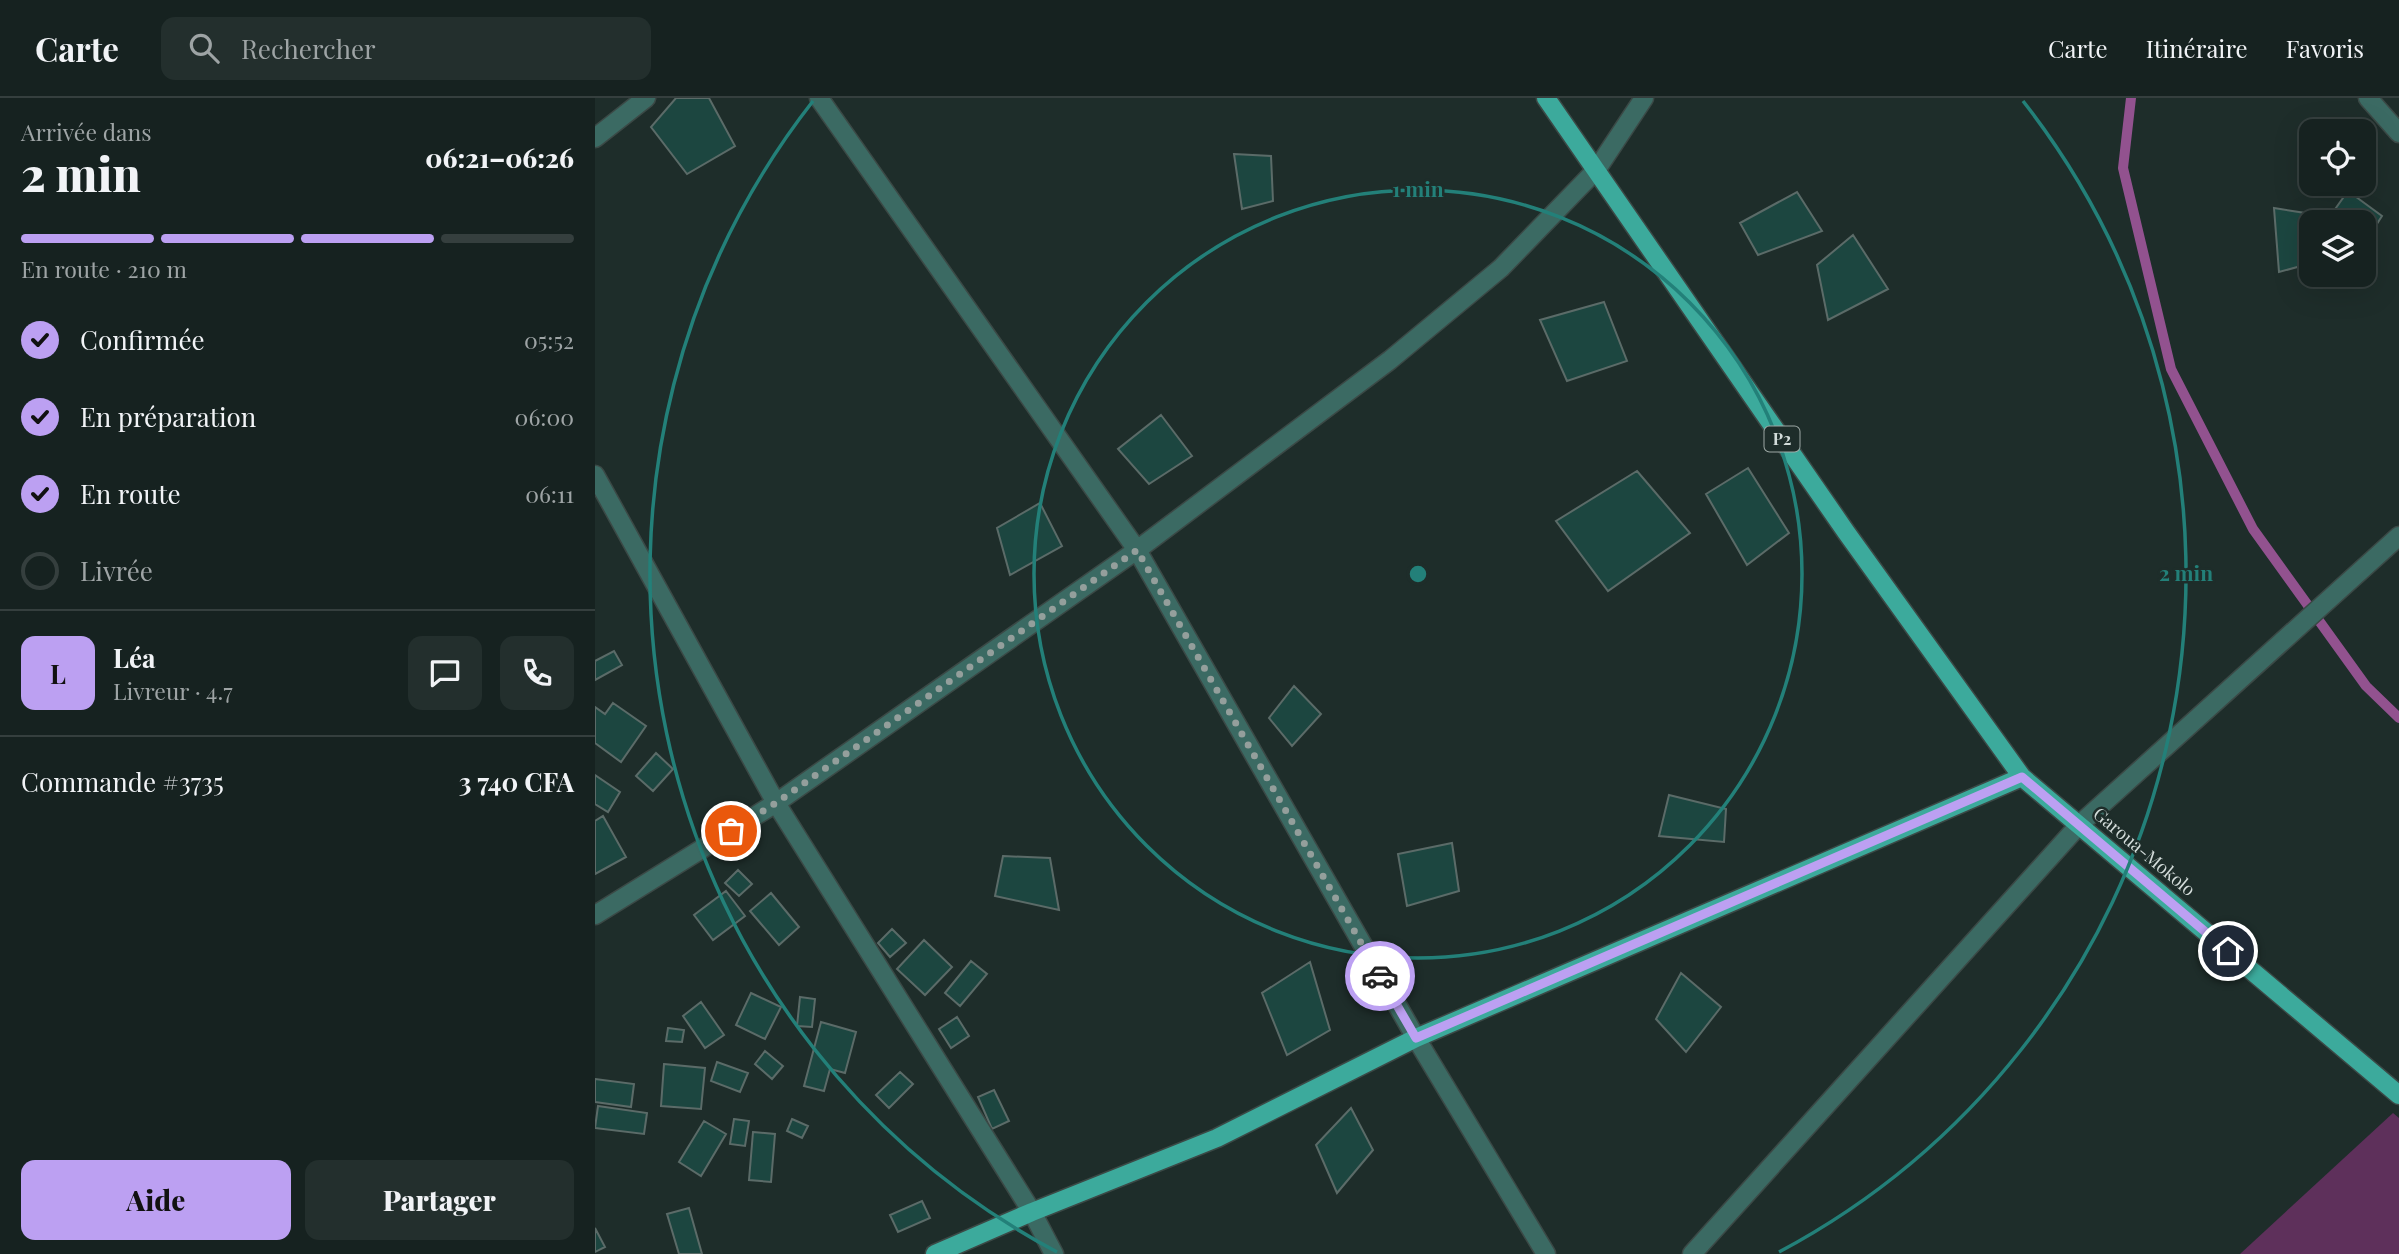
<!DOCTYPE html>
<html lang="fr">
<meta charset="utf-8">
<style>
:root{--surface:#162220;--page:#232f2d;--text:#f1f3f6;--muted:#9ea4a5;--line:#353f3e;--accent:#bca0f2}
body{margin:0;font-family:"Playfair Display",serif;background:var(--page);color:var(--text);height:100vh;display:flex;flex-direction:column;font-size:26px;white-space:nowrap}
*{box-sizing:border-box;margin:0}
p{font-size:23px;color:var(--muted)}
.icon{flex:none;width:38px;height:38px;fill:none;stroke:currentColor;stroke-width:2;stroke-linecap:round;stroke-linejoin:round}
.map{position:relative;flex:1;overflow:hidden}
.panel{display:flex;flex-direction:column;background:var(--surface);width:595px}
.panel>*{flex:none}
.tools{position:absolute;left:1704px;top:21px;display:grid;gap:14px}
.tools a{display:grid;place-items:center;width:77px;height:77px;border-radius:14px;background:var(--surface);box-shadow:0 7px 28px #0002,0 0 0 2px var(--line);font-size:35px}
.pin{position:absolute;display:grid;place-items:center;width:60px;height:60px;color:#fff;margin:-30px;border:4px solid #fff;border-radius:50%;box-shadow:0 2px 7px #0007}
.courier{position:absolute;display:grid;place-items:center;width:70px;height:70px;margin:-35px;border:5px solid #bca0f2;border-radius:50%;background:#fff;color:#222;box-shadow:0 2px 9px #0007}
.overview em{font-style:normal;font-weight:800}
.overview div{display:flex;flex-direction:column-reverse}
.overview{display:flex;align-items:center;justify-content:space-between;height:119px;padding:0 21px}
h1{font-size:46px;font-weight:800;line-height:52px}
.bar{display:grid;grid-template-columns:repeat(4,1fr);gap:10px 7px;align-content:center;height:84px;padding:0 21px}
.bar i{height:9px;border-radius:5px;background:var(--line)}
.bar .on{background:var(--accent)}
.bar p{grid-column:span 4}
.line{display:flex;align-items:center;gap:18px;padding:0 21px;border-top:2px solid var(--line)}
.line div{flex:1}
.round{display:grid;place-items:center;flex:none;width:74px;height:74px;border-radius:14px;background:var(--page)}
ol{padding:0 21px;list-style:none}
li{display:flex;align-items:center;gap:21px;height:77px}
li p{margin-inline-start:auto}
li .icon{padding:7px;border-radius:50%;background:var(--accent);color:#111;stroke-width:4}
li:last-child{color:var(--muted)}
li i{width:38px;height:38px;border:4px solid var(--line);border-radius:50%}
.action{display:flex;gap:14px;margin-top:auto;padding:14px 21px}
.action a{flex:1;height:80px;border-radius:14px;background:var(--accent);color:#111;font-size:28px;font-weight:800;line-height:80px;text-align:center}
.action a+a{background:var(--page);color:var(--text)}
header{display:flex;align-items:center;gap:42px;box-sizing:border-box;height:98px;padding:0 35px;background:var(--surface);border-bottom:2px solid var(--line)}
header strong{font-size:33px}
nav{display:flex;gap:38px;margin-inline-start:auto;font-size:24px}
.search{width:490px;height:63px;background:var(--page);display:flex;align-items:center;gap:18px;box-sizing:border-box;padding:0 24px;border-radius:14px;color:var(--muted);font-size:26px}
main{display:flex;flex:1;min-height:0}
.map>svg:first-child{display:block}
.green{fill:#5e305b}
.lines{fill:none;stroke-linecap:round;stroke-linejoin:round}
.stream{stroke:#92528f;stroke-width:10}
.building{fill:#1c4640;stroke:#5b6b68;stroke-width:2}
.minor-casing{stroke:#3b4946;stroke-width:21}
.major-casing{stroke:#3b4946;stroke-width:21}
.minor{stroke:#3b6a63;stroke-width:18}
.major{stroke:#3caa9c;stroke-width:18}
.done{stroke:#949f9c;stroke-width:7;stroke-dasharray:0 12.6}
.route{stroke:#bca0f2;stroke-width:9}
.ring{fill:none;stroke:#238079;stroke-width:3.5}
.labels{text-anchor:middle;stroke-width:5;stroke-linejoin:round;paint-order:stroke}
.shield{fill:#1e2d2a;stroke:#9da8a5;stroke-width:2}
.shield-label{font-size:16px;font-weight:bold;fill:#d3dcda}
.street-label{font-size:18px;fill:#d3dcda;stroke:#1e2d2a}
.centre{fill:#238079;stroke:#1e2d2a;stroke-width:3.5}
.ring-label{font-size:21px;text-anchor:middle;font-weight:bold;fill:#238079;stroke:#1e2d2a;stroke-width:5;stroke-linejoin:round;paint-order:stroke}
</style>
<header>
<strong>Carte</strong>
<div class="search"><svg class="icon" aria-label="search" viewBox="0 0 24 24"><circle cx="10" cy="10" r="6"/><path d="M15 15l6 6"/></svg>Rechercher</div>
<nav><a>Carte</a><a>Itinéraire</a><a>Favoris</a></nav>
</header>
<main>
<section class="panel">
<div class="overview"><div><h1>2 min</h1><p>Arrivée dans</p></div><em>06:21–06:26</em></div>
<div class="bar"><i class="on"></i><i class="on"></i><i class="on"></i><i></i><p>En route · 210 m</p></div>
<ol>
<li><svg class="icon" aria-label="check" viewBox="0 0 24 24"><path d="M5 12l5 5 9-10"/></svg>Confirmée<p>05:52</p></li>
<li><svg class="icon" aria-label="check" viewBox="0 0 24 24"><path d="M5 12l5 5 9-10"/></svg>En préparation<p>06:00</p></li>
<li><svg class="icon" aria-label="check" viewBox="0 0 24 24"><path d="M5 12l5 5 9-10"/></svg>En route<p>06:11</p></li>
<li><i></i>Livrée</li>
</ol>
<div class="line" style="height:126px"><b class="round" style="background:var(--accent);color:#111">L</b><div><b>Léa</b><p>Livreur · 4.7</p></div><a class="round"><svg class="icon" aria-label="chat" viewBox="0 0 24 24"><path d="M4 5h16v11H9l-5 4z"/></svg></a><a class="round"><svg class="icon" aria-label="phone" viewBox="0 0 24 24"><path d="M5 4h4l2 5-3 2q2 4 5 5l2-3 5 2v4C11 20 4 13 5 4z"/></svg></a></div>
<div class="line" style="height:91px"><div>Commande #3735</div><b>3 740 CFA</b></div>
<div class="action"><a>Aide</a><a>Partager</a></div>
</section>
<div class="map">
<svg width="1804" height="1156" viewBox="0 0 1804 1156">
<rect width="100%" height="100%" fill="#1e2d2a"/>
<path class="green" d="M1798 1015 1804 1020V1156H1645Z"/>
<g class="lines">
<path class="stream" d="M1536 0 1528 70 1576 271 1658 431 1771 588 1804 620"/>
</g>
<path class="building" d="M81 0H114L140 48 92 76 56 29Z
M639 56 676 58 678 103 647 111Z
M1753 93 1787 118 1769 146V124H1731Z
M1202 94 1227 133 1163 157 1145 125Z
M1679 110 1710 115 1717 133V165L1684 174Z
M1258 137 1293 191 1233 222 1222 167Z
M1009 204 1032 263 972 283 945 222Z
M566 317 597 358 554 386 523 351Z
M1153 370 1194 435 1152 467 1111 396Z
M1042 373 1095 435 1013 493 961 423Z
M445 405 467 448 415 477 402 430Z
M19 553 27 567 0 582V563Z
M699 588 726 616 697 648 674 620Z
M18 605 51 628 26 664 0 645V609L10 616Z
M61 655 78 671 58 693 41 678Z
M0 677 25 694 13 714 0 706Z
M1074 697 1131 711 1129 744 1064 738Z
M8 718 31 759 0 776V723Z
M857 745 864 793 812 808 803 756Z
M408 758 455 760 464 812 400 798Z
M143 772 157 786 144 798 130 785Z
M131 793 150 818 118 842 99 817Z
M176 795 204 829 184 847 155 813Z
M297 831 311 845 295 859 283 845Z
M329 842 357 869 330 897 302 871Z
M376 863 392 876 365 908 350 895Z
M715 864 735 932 692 957 667 895Z
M1086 875 1126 909 1091 954 1061 921Z
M156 895 186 909 170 941 141 927Z
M205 899 220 901 217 929 202 928Z
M106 904 129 937 110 950 88 918Z
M362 919 374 938 356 950 344 931Z
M226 924 261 934 250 975 235 971 229 993 209 988Z
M73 930 89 932 87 944 71 943Z
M170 953 188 968 177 981 160 966Z
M122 964 153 975 145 994 116 983Z
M69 966 110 970 106 1011 66 1008Z
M305 974 318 986 294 1010 281 997Z
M0 981 39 986 36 1009 0 1004Z
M399 992 414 1023 397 1031 383 999Z
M3 1008 52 1015 49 1036 0 1030Z
M756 1010 778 1052 742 1095 721 1047Z
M139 1021 154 1023 150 1048 135 1046Z
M197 1021 213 1028 207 1040 192 1033Z
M109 1023 131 1036 106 1078 84 1064Z
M158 1034 180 1036 176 1084 154 1082Z
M327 1103 335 1120 303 1134 295 1117Z
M94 1110 107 1156H84L72 1116Z
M0 1130 10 1149 0 1154Z"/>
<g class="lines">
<defs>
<path id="minor" d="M224 0 542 452 821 940 951 1156
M1773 0 1804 35
M0 40 51 0
M0 377 181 705 437 1114 459 1156
M0 817 181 705 542 452 795 262 906 170 1002 71 1049 0
M1097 1156 1484 727 1804 438"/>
<path id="major" d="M951 0 1251 434 1427 679 1804 997
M340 1156 437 1114 622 1040 821 940 1427 679"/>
</defs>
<use href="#minor" class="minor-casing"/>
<use href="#major" class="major-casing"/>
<use href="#minor" class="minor"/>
<use href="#major" class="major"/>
</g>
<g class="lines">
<path class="done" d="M136 733 181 705 542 452 785 878"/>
<path class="route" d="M785 878 821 940 1427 679 1633 853"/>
</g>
<g class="ring">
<circle cx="823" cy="476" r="384"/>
<path d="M462 1154A768 768 0 0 1 218 3M1428 3A768 768 0 0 1 1184 1154"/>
</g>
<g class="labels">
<rect class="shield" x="1169.5" y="328.5" width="35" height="25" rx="5"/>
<g class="shield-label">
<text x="1187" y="347">P2</text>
</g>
<g class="street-label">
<text transform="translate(1549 754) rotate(40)" y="6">Garoua-Mokolo</text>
</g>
</g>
<circle cx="823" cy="476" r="10" class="centre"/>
<g class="ring-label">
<text x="823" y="99">1 min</text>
<text x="1591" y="483">2 min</text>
</g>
</svg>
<div class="tools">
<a><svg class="icon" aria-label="locate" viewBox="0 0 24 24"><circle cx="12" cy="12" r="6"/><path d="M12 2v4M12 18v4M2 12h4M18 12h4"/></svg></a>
<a><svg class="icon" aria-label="layers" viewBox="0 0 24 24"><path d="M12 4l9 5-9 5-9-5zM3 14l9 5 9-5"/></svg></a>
</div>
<div class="pin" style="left:136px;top:733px;background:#ea580c"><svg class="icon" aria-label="bag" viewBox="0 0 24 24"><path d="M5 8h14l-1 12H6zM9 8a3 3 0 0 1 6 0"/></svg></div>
<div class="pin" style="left:1633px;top:853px;background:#1f2937"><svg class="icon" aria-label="home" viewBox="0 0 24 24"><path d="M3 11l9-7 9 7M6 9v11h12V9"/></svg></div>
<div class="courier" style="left:785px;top:878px"><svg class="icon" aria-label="car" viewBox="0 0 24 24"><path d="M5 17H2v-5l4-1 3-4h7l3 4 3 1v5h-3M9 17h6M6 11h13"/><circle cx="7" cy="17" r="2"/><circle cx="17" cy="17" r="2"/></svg></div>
</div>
</main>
